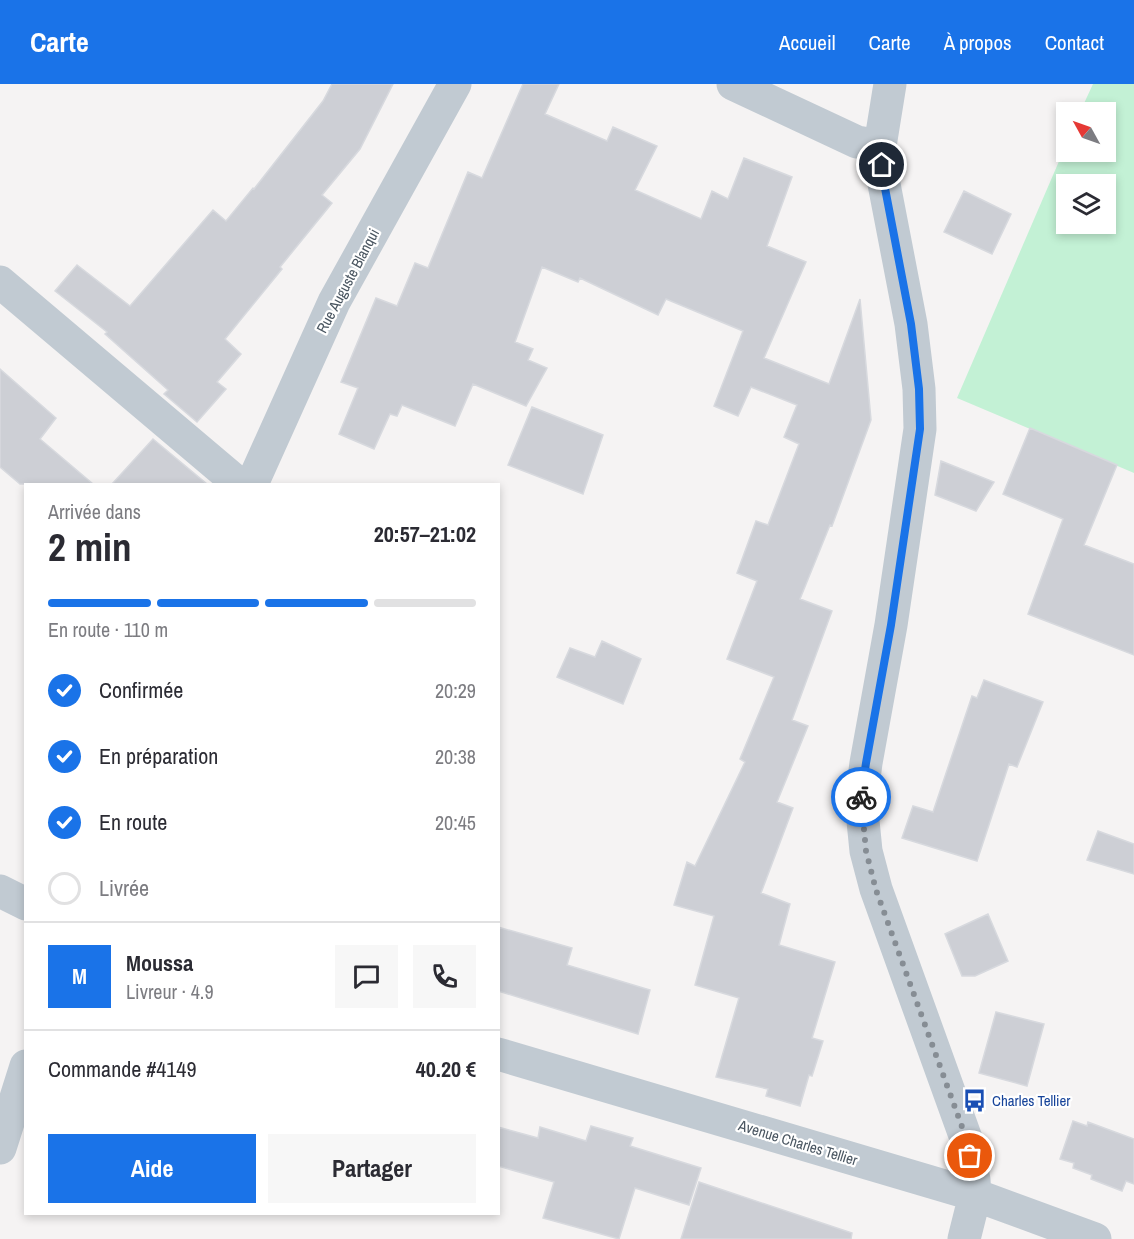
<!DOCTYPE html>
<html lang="fr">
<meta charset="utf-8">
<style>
:root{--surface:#fff;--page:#f7f7f7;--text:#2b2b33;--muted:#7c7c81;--line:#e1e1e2;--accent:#1a73e8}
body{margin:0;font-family:"Archivo Narrow",sans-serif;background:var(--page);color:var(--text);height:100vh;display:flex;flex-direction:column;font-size:22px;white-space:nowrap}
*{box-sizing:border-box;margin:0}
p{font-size:20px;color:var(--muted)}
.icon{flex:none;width:33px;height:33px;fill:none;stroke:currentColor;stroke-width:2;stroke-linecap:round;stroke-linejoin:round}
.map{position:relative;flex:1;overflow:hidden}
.side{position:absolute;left:24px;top:399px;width:476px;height:732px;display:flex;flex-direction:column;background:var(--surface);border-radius:0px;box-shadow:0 3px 9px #0003}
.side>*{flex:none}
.needle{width:39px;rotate:310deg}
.controls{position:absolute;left:1056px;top:18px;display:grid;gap:12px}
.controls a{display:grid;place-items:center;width:60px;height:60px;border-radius:0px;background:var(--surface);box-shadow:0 3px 9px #0003;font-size:30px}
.pin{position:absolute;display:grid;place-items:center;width:51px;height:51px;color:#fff;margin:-26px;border:3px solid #fff;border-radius:50%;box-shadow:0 2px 6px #0007}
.courier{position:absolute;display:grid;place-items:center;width:60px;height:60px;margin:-30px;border:4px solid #1a73e8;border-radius:50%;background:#fff;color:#222;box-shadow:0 2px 8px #0007}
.head em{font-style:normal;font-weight:800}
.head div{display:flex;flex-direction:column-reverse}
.head{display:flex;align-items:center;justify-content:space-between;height:102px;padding:0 24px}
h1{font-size:39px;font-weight:800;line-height:45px}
.bar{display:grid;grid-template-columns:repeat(4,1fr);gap:9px 6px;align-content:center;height:72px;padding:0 24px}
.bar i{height:8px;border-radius:4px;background:var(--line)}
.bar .active{background:var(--accent)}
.bar p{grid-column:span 4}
.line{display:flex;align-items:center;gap:15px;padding:0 24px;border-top:2px solid var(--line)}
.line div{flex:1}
.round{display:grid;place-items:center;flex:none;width:63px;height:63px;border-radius:0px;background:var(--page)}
ol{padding:0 24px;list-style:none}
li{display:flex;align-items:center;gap:18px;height:66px}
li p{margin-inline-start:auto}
li .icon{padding:6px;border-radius:50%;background:var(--accent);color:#fff;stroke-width:4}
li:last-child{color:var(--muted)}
li i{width:33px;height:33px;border:3px solid var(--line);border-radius:50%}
.primary-button{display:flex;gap:12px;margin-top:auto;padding:12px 24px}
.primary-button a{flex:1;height:69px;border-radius:0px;background:var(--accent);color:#fff;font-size:24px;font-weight:800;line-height:69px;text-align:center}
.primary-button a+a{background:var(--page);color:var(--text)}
header{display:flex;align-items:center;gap:36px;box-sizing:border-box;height:84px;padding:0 30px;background:var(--accent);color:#fff}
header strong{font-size:28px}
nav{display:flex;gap:33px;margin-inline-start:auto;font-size:21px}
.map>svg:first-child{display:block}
.park{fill:#c3f1d5;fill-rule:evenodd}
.building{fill:#cdcfd5;stroke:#d7d9de;stroke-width:1.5}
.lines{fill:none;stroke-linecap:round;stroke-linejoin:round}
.minor{stroke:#c1cad2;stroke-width:33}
.done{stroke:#868d94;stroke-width:6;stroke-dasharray:0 10.8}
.route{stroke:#1a73e8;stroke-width:8}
.labels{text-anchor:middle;stroke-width:4.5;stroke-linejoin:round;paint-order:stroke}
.street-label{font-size:15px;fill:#4a5661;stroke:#fff}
.transit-label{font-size:15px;fill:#164399;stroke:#fff;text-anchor:start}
</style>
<header>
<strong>Carte</strong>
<nav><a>Accueil</a><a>Carte</a><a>À propos</a><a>Contact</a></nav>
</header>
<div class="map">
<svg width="1134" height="1155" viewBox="0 0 1134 1155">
<rect width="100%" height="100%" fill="#f5f3f3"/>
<path class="park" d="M1093 0H1134V389L957 314 1066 61V68H1106V28H1080ZM1066 100H1106V140H1066Z"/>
<path class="building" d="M332 0H393L360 65 322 111 332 119 280 183 282 185 225 255 241 270 217 298 226 305 197 338 164 310 168 306 105 250 107 248 55 207 77 181 130 222 213 126 226 137 253 104 254 105 323 17Z
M523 0H559L545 30 607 57 613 43 657 62 635 106 701 135 712 107 728 115 744 74 792 93 767 162 806 178 764 274 829 300 860 215 871 336 832 442 830 441 800 515 832 527 792 636 808 642 777 718 793 724 761 809 790 820 779 861 835 878 812 954 823 957 812 992 809 991 800 1022 766 1012 768 1005 716 993 739 914 695 901 714 832 674 821 687 778 695 782 745 678 740 675 774 593 727 575 757 497 737 489 756 437 768 441 799 360 784 353 797 321 751 303 738 332 714 322 743 247 666 215 658 231 580 194 578 198 542 183 515 258 533 265 528 276 547 284 526 322 473 300 455 342 402 321 397 332 390 330 374 365 339 350 358 304 341 298 376 214 397 222 415 179 428 184 468 88 482 94Z
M964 107 1011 130 992 170 944 148Z
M0 285 56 334 40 355 93 400H20L0 383Z
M532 323 603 351 583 410 508 381Z
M1030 344 1117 381 1084 461 1134 480V571L1028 530 1063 435 1003 410Z
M153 355 207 400H112Z
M941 377 994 398 976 427 935 411Z
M602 557 641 575 623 620 557 593 570 564 595 573Z
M984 596 1043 618 1017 683 1009 680 977 777 902 754 913 722 933 728 972 612 977 614Z
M1098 747 1134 760V790L1087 776Z
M988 830 1008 877 975 892H962L945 850Z
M498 843 572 864 567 881 650 906 638 950 498 907Z
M996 928 1044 940 1027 1002 979 989Z
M1073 1037 1087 1042 1088 1038 1134 1055V1100L1126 1097 1122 1107 1091 1095 1092 1091 1073 1084 1074 1079 1060 1075Z
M591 1042 633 1054 630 1062 701 1084 689 1121 635 1104 619 1155 543 1134 554 1098 498 1082V1043L538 1054 540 1043 586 1057Z
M699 1098 852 1149 851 1155H681Z"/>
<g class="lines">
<path class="minor" d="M733 0 857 58 880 62
M890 0 880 62 884 100 911 240 919 305 920 345 891 541 866 679 861 717 866 767 876 805 968 1060 974 1096 975 1111 964 1155
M0 198 239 400
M252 400 334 218 455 0
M0 807 26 820
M498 970 975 1111 1095 1155
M0 1064 26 982"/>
</g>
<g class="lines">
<path class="done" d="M861 713 866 767 876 806 961 1040 968 1060 970 1072"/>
<path class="route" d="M861 713 866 679 891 541 920 345 919 305 911 240 884 99 882 81"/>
</g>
<defs>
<symbol id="bus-bare" viewBox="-9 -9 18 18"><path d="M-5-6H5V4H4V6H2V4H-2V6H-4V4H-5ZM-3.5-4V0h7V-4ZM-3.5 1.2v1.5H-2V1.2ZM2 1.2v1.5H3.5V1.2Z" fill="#1a4fb4" stroke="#fff" stroke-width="2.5" paint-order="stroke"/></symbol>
</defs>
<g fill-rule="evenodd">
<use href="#bus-bare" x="958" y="1000" width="33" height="33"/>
</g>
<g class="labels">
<g class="street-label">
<text transform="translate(348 197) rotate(-62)" y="5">Rue Auguste Blanqui</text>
<text transform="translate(798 1059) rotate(17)" y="5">Avenue Charles Tellier</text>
</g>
<g class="transit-label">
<text x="992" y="1022">Charles Tellier</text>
</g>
</g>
</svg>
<div class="controls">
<a><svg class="needle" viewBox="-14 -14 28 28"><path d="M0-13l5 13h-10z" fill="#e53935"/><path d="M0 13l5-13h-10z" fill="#7c7c81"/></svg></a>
<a><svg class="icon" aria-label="layers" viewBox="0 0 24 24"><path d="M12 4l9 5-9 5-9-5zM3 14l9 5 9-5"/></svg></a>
</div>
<div class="pin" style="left:970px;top:1072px;background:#ea580c"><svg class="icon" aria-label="bag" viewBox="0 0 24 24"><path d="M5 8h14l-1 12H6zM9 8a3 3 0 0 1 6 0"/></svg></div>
<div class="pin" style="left:882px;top:81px;background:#1f2937"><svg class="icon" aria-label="home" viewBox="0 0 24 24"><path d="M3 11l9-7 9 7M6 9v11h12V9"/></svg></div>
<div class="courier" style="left:861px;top:713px"><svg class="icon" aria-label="bike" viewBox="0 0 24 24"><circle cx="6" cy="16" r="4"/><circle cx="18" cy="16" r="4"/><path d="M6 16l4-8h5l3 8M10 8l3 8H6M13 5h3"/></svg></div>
<section class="side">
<div class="head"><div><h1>2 min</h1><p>Arrivée dans</p></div><em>20:57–21:02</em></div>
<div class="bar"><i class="active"></i><i class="active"></i><i class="active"></i><i></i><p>En route · 110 m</p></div>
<ol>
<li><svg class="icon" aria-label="check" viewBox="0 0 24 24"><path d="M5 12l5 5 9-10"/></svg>Confirmée<p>20:29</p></li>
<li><svg class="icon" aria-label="check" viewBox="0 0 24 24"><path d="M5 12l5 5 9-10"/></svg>En préparation<p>20:38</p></li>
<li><svg class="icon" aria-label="check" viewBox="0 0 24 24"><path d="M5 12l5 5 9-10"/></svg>En route<p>20:45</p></li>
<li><i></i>Livrée</li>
</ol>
<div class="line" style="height:108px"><b class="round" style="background:var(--accent);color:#fff">M</b><div><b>Moussa</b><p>Livreur · 4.9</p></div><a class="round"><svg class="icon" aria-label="chat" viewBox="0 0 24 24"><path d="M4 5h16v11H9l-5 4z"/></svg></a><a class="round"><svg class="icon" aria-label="phone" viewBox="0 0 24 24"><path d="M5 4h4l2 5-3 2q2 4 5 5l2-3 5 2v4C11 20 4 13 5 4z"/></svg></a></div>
<div class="line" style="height:78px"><div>Commande #4149</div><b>40.20 €</b></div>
<div class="primary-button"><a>Aide</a><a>Partager</a></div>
</section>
</div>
